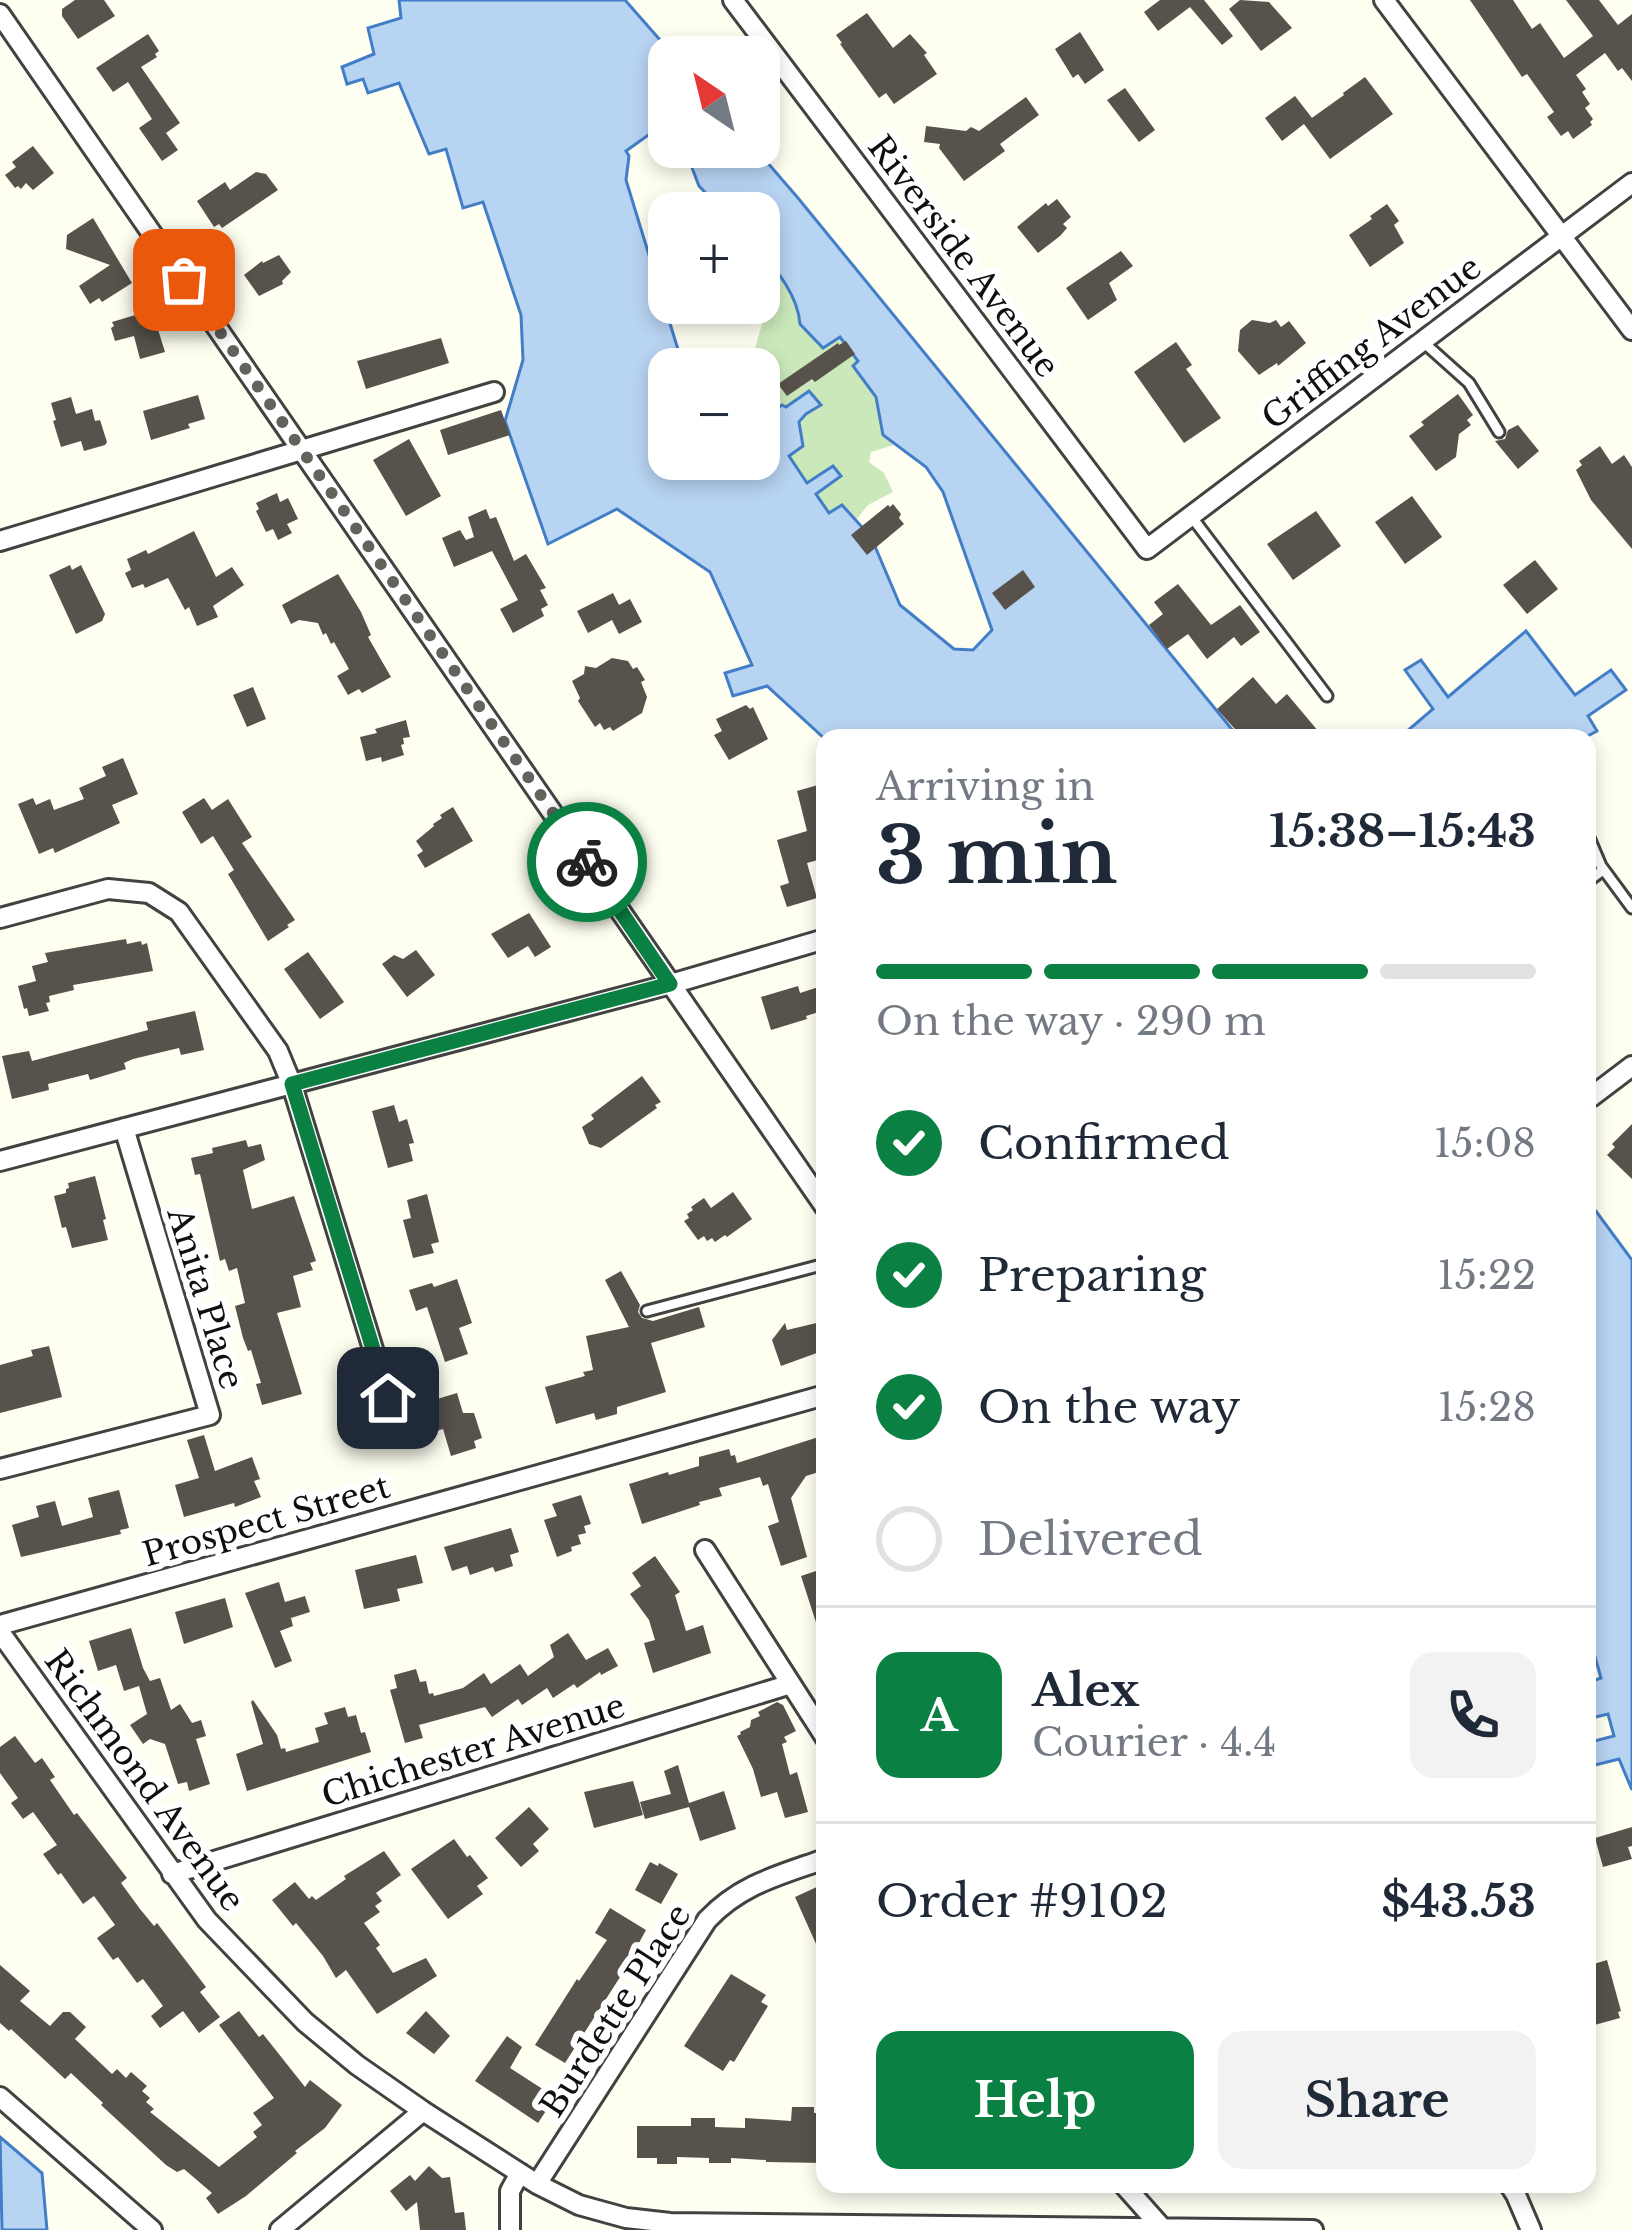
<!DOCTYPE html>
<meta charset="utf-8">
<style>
:root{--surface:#fff;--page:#f2f2f3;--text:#1f2937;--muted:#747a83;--line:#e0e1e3;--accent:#0b8043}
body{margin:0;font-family:"Libre Baskerville",serif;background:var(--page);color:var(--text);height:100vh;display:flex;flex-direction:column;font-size:45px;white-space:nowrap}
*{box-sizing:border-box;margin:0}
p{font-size:39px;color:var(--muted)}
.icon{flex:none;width:66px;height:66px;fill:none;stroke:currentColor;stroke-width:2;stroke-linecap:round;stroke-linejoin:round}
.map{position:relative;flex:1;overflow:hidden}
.drawer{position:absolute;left:816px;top:729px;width:780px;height:1464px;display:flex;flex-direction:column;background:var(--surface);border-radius:24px;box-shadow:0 6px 18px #0003}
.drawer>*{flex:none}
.needle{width:78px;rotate:325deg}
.fabs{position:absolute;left:648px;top:36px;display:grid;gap:24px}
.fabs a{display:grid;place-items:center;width:132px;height:132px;border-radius:24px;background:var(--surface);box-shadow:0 6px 18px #0003;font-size:60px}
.pin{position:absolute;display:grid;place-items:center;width:102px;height:102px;color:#fff;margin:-51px;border-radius:24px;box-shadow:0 6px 18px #0006}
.courier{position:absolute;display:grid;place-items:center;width:120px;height:120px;margin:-60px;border:9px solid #0b8043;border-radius:50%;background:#fff;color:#222;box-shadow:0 3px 15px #0007}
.overview em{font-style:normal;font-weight:800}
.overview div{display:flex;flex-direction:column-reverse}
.overview{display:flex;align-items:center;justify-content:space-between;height:204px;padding:0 60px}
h1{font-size:78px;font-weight:800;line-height:90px}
.bar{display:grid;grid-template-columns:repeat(4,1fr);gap:18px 12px;align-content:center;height:144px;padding:0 60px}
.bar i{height:15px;border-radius:9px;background:var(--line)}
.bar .active{background:var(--accent)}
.bar p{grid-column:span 4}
.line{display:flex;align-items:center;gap:30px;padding:0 60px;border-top:3px solid var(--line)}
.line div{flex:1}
.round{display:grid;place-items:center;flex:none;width:126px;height:126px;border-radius:24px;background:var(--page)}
ol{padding:0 60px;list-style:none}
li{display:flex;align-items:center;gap:36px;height:132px}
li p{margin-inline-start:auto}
li .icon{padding:12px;border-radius:50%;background:var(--accent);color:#fff;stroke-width:4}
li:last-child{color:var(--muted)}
li i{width:66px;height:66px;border:6px solid var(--line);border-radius:50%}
.button{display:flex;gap:24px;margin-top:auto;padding:24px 60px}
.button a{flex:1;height:138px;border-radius:24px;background:var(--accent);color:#fff;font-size:48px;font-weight:800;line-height:138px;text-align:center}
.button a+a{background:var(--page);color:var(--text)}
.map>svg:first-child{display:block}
.green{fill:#cbe8bb}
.water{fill:#b8d4f3;stroke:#427dc7;stroke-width:3}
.building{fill:#57524b}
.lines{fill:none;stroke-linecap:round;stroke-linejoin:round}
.lane-casing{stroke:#424242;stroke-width:15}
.street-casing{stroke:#424242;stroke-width:24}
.lane{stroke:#fff;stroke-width:9}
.street{stroke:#fff;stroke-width:18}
.done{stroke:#63635e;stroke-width:12;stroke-dasharray:0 21.6}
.route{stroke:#0b8043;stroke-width:15}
.labels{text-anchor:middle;stroke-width:12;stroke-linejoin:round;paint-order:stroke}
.street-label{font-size:33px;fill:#0f0f0f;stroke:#fff}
</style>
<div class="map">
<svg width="1632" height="2230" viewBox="0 0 1632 2230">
<rect width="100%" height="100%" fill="#fefef1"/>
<path class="green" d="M772 264 798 305 800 324 840 336 858 362 854 367 876 397 883 435 894 445 871 452 869 462 884 473 893 492 868 505 856 520 842 506 829 514 815 494 840 475 807 483 788 456C798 433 797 419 820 405L786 407 782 405 763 418 759 416V369H749L767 307 764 283Z"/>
<path class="water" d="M399 0H625L675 57H669V138L654 131 626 151 629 156 626 180 684 369H669V459H759V416L763 418 782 405 786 407 809 391 821 405 806 414 799 422 803 446 789 456 807 483 833 466 841 476 816 494 829 513 842 505 871 537 900 605 954 649 973 650 992 630 943 492 926 467 883 435 876 397 853 366 858 361 840 337 823 348 800 324C798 296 777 270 759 250V213H725L699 186 689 160 679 152 681 147H754L798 198 1239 738 825 739 767 686 733 696 725 673 752 665 710 572 617 509 548 544 505 421 523 360 521 315 483 202 463 208 446 149 429 154 399 83 368 93 363 79 347 84 342 67 374 54 368 28 401 18Z
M1526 631 1575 695 1611 670 1626 690 1588 716 1597 731 1584 738H1399L1433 709 1405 670 1421 660 1448 697Z
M1587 1199 1632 1260V1790L1619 1759 1587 1767V1743L1614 1736 1608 1714 1587 1719V1683L1601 1678 1594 1653 1587 1654Z
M0 2137 42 2173 47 2230H2Z"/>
<path class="building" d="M75 0H104L115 16 78 39 62 16V9Z
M1160 0H1204L1233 36 1222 45 1190 7 1158 31 1144 12Z
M1240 0 1269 2 1292 28 1261 51 1229 9Z
M1470 0H1513L1532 29 1540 23 1564 58 1593 36 1566 0H1599L1618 25 1632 14V81L1622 68 1618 71 1605 53 1576 75 1586 89 1582 92 1590 104 1585 108 1593 119 1590 122 1592 125 1573 139 1568 131 1561 136 1547 117 1554 112 1527 74 1522 77Z
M867 13 893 48 910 34 927 53 924 55 937 74 894 104 886 93 879 98 840 44 842 43 836 35Z
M1080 32 1104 70 1085 84 1078 74 1073 78 1055 49Z
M148 34 159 51 155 54 157 57 141 67 180 123 166 133 178 150 162 161 139 128 152 119 128 82 113 92 96 68Z
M1365 77 1393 114 1330 159 1304 124 1282 141 1265 118 1295 96 1312 118 1309 120 1344 95 1343 93Z
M1125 88 1155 130 1139 142 1107 100Z
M1026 97 1039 115 1000 144 1005 151 964 181 939 148 940 144 924 142 926 126 966 131 971 127 979 131Z
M33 146 54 173 33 190 26 183 21 189 18 186 15 188 5 175 16 167 12 162Z
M256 172 266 174 278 190 222 228 219 224 214 227 197 201 225 182 230 190Z
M1057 199 1071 217 1063 224 1067 228 1060 236 1038 253 1017 227 1046 203 1048 206Z
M1387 204 1399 221 1394 225 1404 243 1370 267 1349 235 1372 219 1370 216Z
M93 218 132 283 102 302 99 298 90 304 79 286 110 265 66 249 67 235Z
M1121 251 1133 266 1109 283 1117 300 1088 320 1066 288Z
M279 255 291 272 282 281 283 284 259 296 244 275 262 261 263 263Z
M152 310 165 352 140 359 134 336 115 341 111 328 114 326 112 322Z
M1252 320 1270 323 1276 320 1281 327 1289 321 1306 343 1278 366 1277 363 1259 375 1238 351 1240 330Z
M441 338 449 363 366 389 357 361Z
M846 341 855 354 815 382 812 379 787 396 778 384 838 343 839 345Z
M1176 342 1192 365 1186 369 1221 418 1184 443 1134 372Z
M1458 394 1473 415 1467 420 1471 425 1459 434 1456 457 1436 471 1409 436 1424 425 1421 422Z
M198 395 205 419 188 424 190 428 151 440 143 411Z
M71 397 76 414 92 409 95 421 100 420 107 442 105 445 84 451 81 441 61 447 53 421 56 420 51 403Z
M501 410 510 435 448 455 440 430Z
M1518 425 1539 451 1518 469 1495 441 1505 439 1508 430Z
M409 439 441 496 406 516 373 460Z
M1600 446 1612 464 1624 455 1632 467V549L1591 500 1576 470 1582 465 1579 461Z
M277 493 280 502 288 498 298 519 287 524 292 533 278 540 273 529 266 532 256 511 259 509 256 503Z
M1412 496 1442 537 1405 564 1375 522Z
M893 504 901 514 899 518 904 524 867 555 851 535 888 505 890 507Z
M486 509 490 519 496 517 514 561 526 554 546 588 540 590 548 605 541 609 544 616 513 633 500 609 518 600 492 551 454 567 442 538 460 530 466 540 474 537 468 517Z
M1316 511 1341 546 1293 580 1267 544Z
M194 531 216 577 232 567 244 585 213 606 218 617 197 626 189 607 185 610 168 578 145 588 143 584 132 588 125 573 131 570 127 559 146 550 148 554Z
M1535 560 1558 589 1527 614 1503 585Z
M70 565 72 570 81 565 105 614 102 621 76 634 49 575Z
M1023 570 1035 587 1005 610 992 593Z
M338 574 361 612 371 635 368 637 391 677 362 693 359 689 348 695 337 676 349 669 334 642 331 644 326 633 323 635 318 623 299 620 291 624 282 605Z
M1178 584 1211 625 1240 605 1260 632 1241 646 1234 637 1207 659 1188 634 1167 649 1149 625 1163 614 1154 602Z
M613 593 619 605 630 599 642 622 619 634 612 620 588 633 577 611Z
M612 658 628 661 633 669 637 667 645 680 641 682 647 697 642 713 613 731 610 727 604 730 600 723 595 727 578 701 580 698 572 681 584 674 585 666 596 668Z
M1253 677 1276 704 1287 694 1324 738H1243L1217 709Z
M253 687 266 719 247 727 233 695Z
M746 705 750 709 753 707 768 739 729 760 714 735 722 731 716 719Z
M406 720 410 737 403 738 404 744 401 745 404 755 382 762 381 757 366 761 360 737 377 733 375 729Z
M123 758 138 794 112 805 120 823 55 853 53 848 39 854 18 804 33 798 36 805 50 799 54 810 84 799 79 788 106 776 102 767Z
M825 783V858L807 863 817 898 787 907 780 886 789 883 777 840 807 831 797 791Z
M204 798 212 810 228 799 252 837 242 843 295 920 287 925 289 927 268 941 228 874 234 870 213 836 201 844 182 812Z
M453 807 473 841 425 868 417 855 423 851 416 841 434 826 433 824 442 818 440 815Z
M529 913 551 947 535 957 528 946 508 958 491 934Z
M126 939 127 944 141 941 142 945 147 943 153 971 73 985 74 990 49 996 50 1002 46 1003 49 1011 29 1016 27 1008 24 1009 18 986 36 981 32 966 48 962 45 953Z
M416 950 435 975 407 997 382 964 394 955 403 959Z
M308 952 344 1002 320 1019 284 969Z
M825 985V1010L806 1016 807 1019 771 1030 761 997 798 986 800 993Z
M195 1011 204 1050 181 1055 179 1048 133 1059 124 1063 126 1069 90 1080 88 1074 48 1084 49 1090 12 1099 2 1056 29 1051 32 1061 148 1030 146 1022Z
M642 1076 661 1102 655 1105 657 1108 601 1148 589 1144 582 1127 594 1119 591 1115Z
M394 1105 399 1122 407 1119 414 1143 409 1144 413 1161 388 1168 372 1111Z
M1632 1124V1179L1607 1155 1615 1147 1612 1144Z
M246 1140 248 1147 261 1144 265 1160 243 1170 252 1209 294 1196 316 1261 310 1263 313 1270 293 1276 301 1307 277 1313 302 1394 262 1405 256 1384 261 1383 251 1350 248 1351 243 1338 235 1306 245 1303 237 1268 229 1271 225 1259 220 1261 200 1174 195 1175 191 1158 213 1153 212 1148Z
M95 1176 106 1219 103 1220 108 1240 72 1248 66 1227 62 1228 54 1196 66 1193V1189L69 1188 68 1183Z
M733 1192 752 1219 727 1237 725 1235 715 1242 712 1238 707 1241 704 1236 698 1240 684 1221 689 1218 687 1214 693 1210 691 1207 704 1198 711 1208Z
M427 1194 439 1242 431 1244 434 1253 413 1258 403 1220 411 1218 407 1200Z
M621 1271 640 1305 638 1312 642 1318 653 1321 699 1307 705 1327 651 1343 666 1392 617 1407V1414L596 1420 594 1413 556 1424 545 1387 585 1376 583 1372 593 1370 586 1336 629 1327 605 1280Z
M457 1279 472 1323 459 1328 468 1354 445 1362 427 1307 416 1311 409 1290 432 1283 434 1287Z
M825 1321V1350L781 1366 772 1340 785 1323 787 1330Z
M49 1346 62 1397 0 1413V1365L33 1356 31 1350Z
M457 1393 463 1413H474L482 1438 474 1441 476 1448 451 1456 443 1429 433 1432 424 1403Z
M204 1435 215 1471 252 1457 260 1479 254 1481 261 1497 235 1507 234 1503 184 1517 175 1485 199 1478 187 1440Z
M825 1435V1470L806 1476 791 1498 807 1557 781 1566 768 1526 779 1522 768 1484 763 1486 760 1477 719 1488 722 1496 699 1502 700 1505 642 1524 629 1484 668 1472 669 1475 699 1466V1457L729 1449 731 1456 735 1455 737 1463Z
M119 1490 129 1528 120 1530 121 1534 21 1557 12 1525 39 1517 36 1506 55 1501 62 1526 93 1517 88 1498Z
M581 1495 591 1524 584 1526 586 1533 578 1535 581 1544 571 1547 572 1551 557 1557 544 1520 557 1516 552 1504Z
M511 1528 519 1552 510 1555 513 1566 495 1572 493 1567 470 1575 467 1566 452 1571 444 1547Z
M416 1555 423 1583 397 1589 400 1601 364 1609 355 1570Z
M655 1556 680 1592 675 1595 686 1631 703 1625 711 1653 653 1673 644 1643 655 1640 649 1620 630 1594 641 1586 632 1573Z
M825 1568V1640L822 1641 801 1576Z
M279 1582 285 1602 305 1596 310 1612 291 1618 293 1626 280 1631 292 1661 275 1668 245 1593Z
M225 1598 233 1627 184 1644 175 1612Z
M131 1628 143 1668 150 1681 160 1678 171 1710 180 1704 192 1723 201 1720 206 1736 196 1739 210 1784 189 1791 187 1782 178 1784 165 1744 150 1739 143 1744 130 1725 147 1714 139 1686 124 1691 116 1665 98 1671 89 1641Z
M568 1633 586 1660 608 1648 618 1666 601 1675 600 1672 577 1688 574 1684 553 1698 547 1688 522 1705 518 1699 492 1717 485 1707 419 1725 423 1738 405 1743 390 1690 397 1688 394 1675 416 1669 420 1682 426 1681 429 1694 433 1693 434 1696 463 1688 484 1673 491 1684 520 1664 528 1676 554 1657 550 1645Z
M253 1700 277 1735 281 1749 285 1748 286 1752 319 1742 315 1728 328 1724 324 1713 345 1707 348 1717 356 1715 361 1733 365 1732 371 1752 247 1791 236 1754 263 1744 251 1702Z
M777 1702 783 1705 796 1731 784 1737 787 1742 782 1744 790 1775 797 1772 808 1812 785 1818 777 1792 761 1797 753 1769 737 1736 741 1734 740 1732 750 1727 751 1720 760 1716 758 1712Z
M15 1736 35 1763 42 1758 55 1777 50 1780 74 1815 77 1813 127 1878 121 1883 140 1909 154 1926 157 1923 206 1987 200 1992 220 2017 199 2033 183 2011 160 2028 151 2016 163 2006 143 1979 137 1983 118 1957 113 1960 97 1938 115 1925 94 1896 83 1904 61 1873 58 1875 43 1854 57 1845 33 1812 23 1819 11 1803 18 1798 0 1773V1747Z
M678 1765 689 1803 724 1791 736 1829 700 1841 689 1807 645 1819 640 1802 671 1794 664 1771Z
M633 1781 643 1815 594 1828 584 1792Z
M529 1807 549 1829 533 1844 539 1851 521 1867 495 1838Z
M1632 1827V1846L1628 1847 1632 1859 1603 1867 1595 1838Z
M454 1839 467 1857 470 1855 488 1878 477 1886 483 1894 448 1919 411 1869Z
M384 1851 401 1875 376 1893 382 1901 375 1906 380 1912 364 1923 380 1945 376 1948 393 1973 426 1958 437 1976 377 2014 346 1970 336 1978 323 1956 296 1923 293 1926 272 1900 295 1882 309 1899 312 1896 316 1900 346 1879 344 1876Z
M650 1862 658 1866 659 1863 678 1874 661 1904 635 1890Z
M819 1886 825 1901V1964L795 1897Z
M610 1908 646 1930 622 1974 565 2063 535 2045 577 1979 579 1981 607 1940 595 1933Z
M1607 1960 1621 2011 1618 2012 1620 2018 1587 2027V1966Z
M0 1965 30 1991 20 2001 50 2026 63 2012H70L86 2027 75 2039 112 2074 117 2069 126 2078 131 2072 147 2086 142 2091 150 2098 146 2102 154 2109 150 2112 219 2167 257 2137 253 2132 262 2125 253 2113 274 2098 219 2025 239 2011 259 2037 263 2034 305 2087 310 2080 342 2105 325 2128 295 2151 297 2153 246 2196 218 2214 206 2198 212 2193 184 2169 177 2172 166 2165 101 2105 103 2103 71 2073 65 2079 11 2029 9 2031 0 2023Z
M731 1974 766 1995 761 2002 768 2006 734 2062 730 2060 723 2071 684 2046Z
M426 2011 450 2036 434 2054 406 2033Z
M507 2036 522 2047 510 2068 555 2097 538 2123 475 2081Z
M792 2107H814V2113H823L825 2163 766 2162V2160L731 2158V2163H709V2158L677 2157V2164H657V2158H637V2126H691V2118H715V2127L745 2128V2118L791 2121Z
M429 2166 442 2178 450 2177 455 2213 464 2212 466 2230H420L417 2202 406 2211 390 2191 410 2175 415 2181Z"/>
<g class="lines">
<defs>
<path id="lane" d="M1422 341 1469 383 1499 432
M1191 516 1327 696
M1587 833 1601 866 1632 908
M1587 882 1603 870
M647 1311 825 1264"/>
<path id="street" d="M733 0 1147 549 1632 183
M1384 0 1632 330
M0 14 825 1207
M0 541 494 392
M0 918 108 889 149 893 179 912 278 1051 292 1085 388 1398
M1591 1097 1632 1066
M0 1161 671 984 825 939
M0 1469 210 1415 124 1128
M705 1550 825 1737
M0 1625 825 1395
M0 1632 207 1920 305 2022 357 2065 423 2111 537 2184 579 2205 626 2218 670 2223 1313 2230
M172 1874 791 1684
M0 2097 152 2230
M537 2184 707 1920C741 1884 780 1875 825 1859
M1123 2184 1163 2229
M1509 2184 1516 2195 1531 2230
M280 2230 423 2111
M510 2230V2191L520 2173"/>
</defs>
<use href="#lane" class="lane-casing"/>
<use href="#street" class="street-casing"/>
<use href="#lane" class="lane"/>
<use href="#street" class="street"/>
</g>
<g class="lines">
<path class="done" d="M184 280 587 862"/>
<path class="route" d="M388 1398 292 1084 670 984 587 862"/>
</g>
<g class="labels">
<g class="street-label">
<text transform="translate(964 256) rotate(53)" y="12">Riverside Avenue</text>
<text transform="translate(1371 342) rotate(-37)" y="12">Griffing Avenue</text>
<text transform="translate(206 1298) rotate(73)" y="12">Anita Place</text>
<text transform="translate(266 1520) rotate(-16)" y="12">Prospect Street</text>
<text transform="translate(473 1750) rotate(-17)" y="12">Chichester Avenue</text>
<text transform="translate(145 1780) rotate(54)" y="12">Richmond Avenue</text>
<text transform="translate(615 2010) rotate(-57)" y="12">Burdette Place</text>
</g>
</g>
</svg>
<div class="fabs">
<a><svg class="needle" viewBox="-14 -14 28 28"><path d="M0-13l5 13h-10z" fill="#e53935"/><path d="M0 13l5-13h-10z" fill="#747a83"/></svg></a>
<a>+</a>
<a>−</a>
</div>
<div class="pin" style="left:184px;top:280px;background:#ea580c"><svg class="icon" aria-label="bag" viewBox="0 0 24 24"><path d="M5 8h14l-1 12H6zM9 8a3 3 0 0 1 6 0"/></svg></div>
<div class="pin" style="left:388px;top:1398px;background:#1f2937"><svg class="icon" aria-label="home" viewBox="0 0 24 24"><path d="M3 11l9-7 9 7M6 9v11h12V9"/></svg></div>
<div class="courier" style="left:587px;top:862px"><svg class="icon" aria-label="bike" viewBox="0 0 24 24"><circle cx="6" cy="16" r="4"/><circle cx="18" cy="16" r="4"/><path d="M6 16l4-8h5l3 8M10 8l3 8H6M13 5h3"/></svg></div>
<section class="drawer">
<div class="overview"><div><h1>3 min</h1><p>Arriving in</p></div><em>15:38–15:43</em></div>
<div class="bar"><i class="active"></i><i class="active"></i><i class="active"></i><i></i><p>On the way · 290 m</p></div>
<ol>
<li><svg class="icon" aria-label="check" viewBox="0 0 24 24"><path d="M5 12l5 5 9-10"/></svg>Confirmed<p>15:08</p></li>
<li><svg class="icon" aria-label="check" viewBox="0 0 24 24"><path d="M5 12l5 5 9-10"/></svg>Preparing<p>15:22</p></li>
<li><svg class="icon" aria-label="check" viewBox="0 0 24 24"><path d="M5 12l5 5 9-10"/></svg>On the way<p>15:28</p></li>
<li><i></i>Delivered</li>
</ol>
<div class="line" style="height:216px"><b class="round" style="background:var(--accent);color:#fff">A</b><div><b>Alex</b><p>Courier · 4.4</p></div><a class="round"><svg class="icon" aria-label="phone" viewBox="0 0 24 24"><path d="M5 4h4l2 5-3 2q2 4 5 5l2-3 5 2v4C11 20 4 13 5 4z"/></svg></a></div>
<div class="line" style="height:156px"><div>Order #9102</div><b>$43.53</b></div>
<div class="button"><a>Help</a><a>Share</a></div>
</section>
</div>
